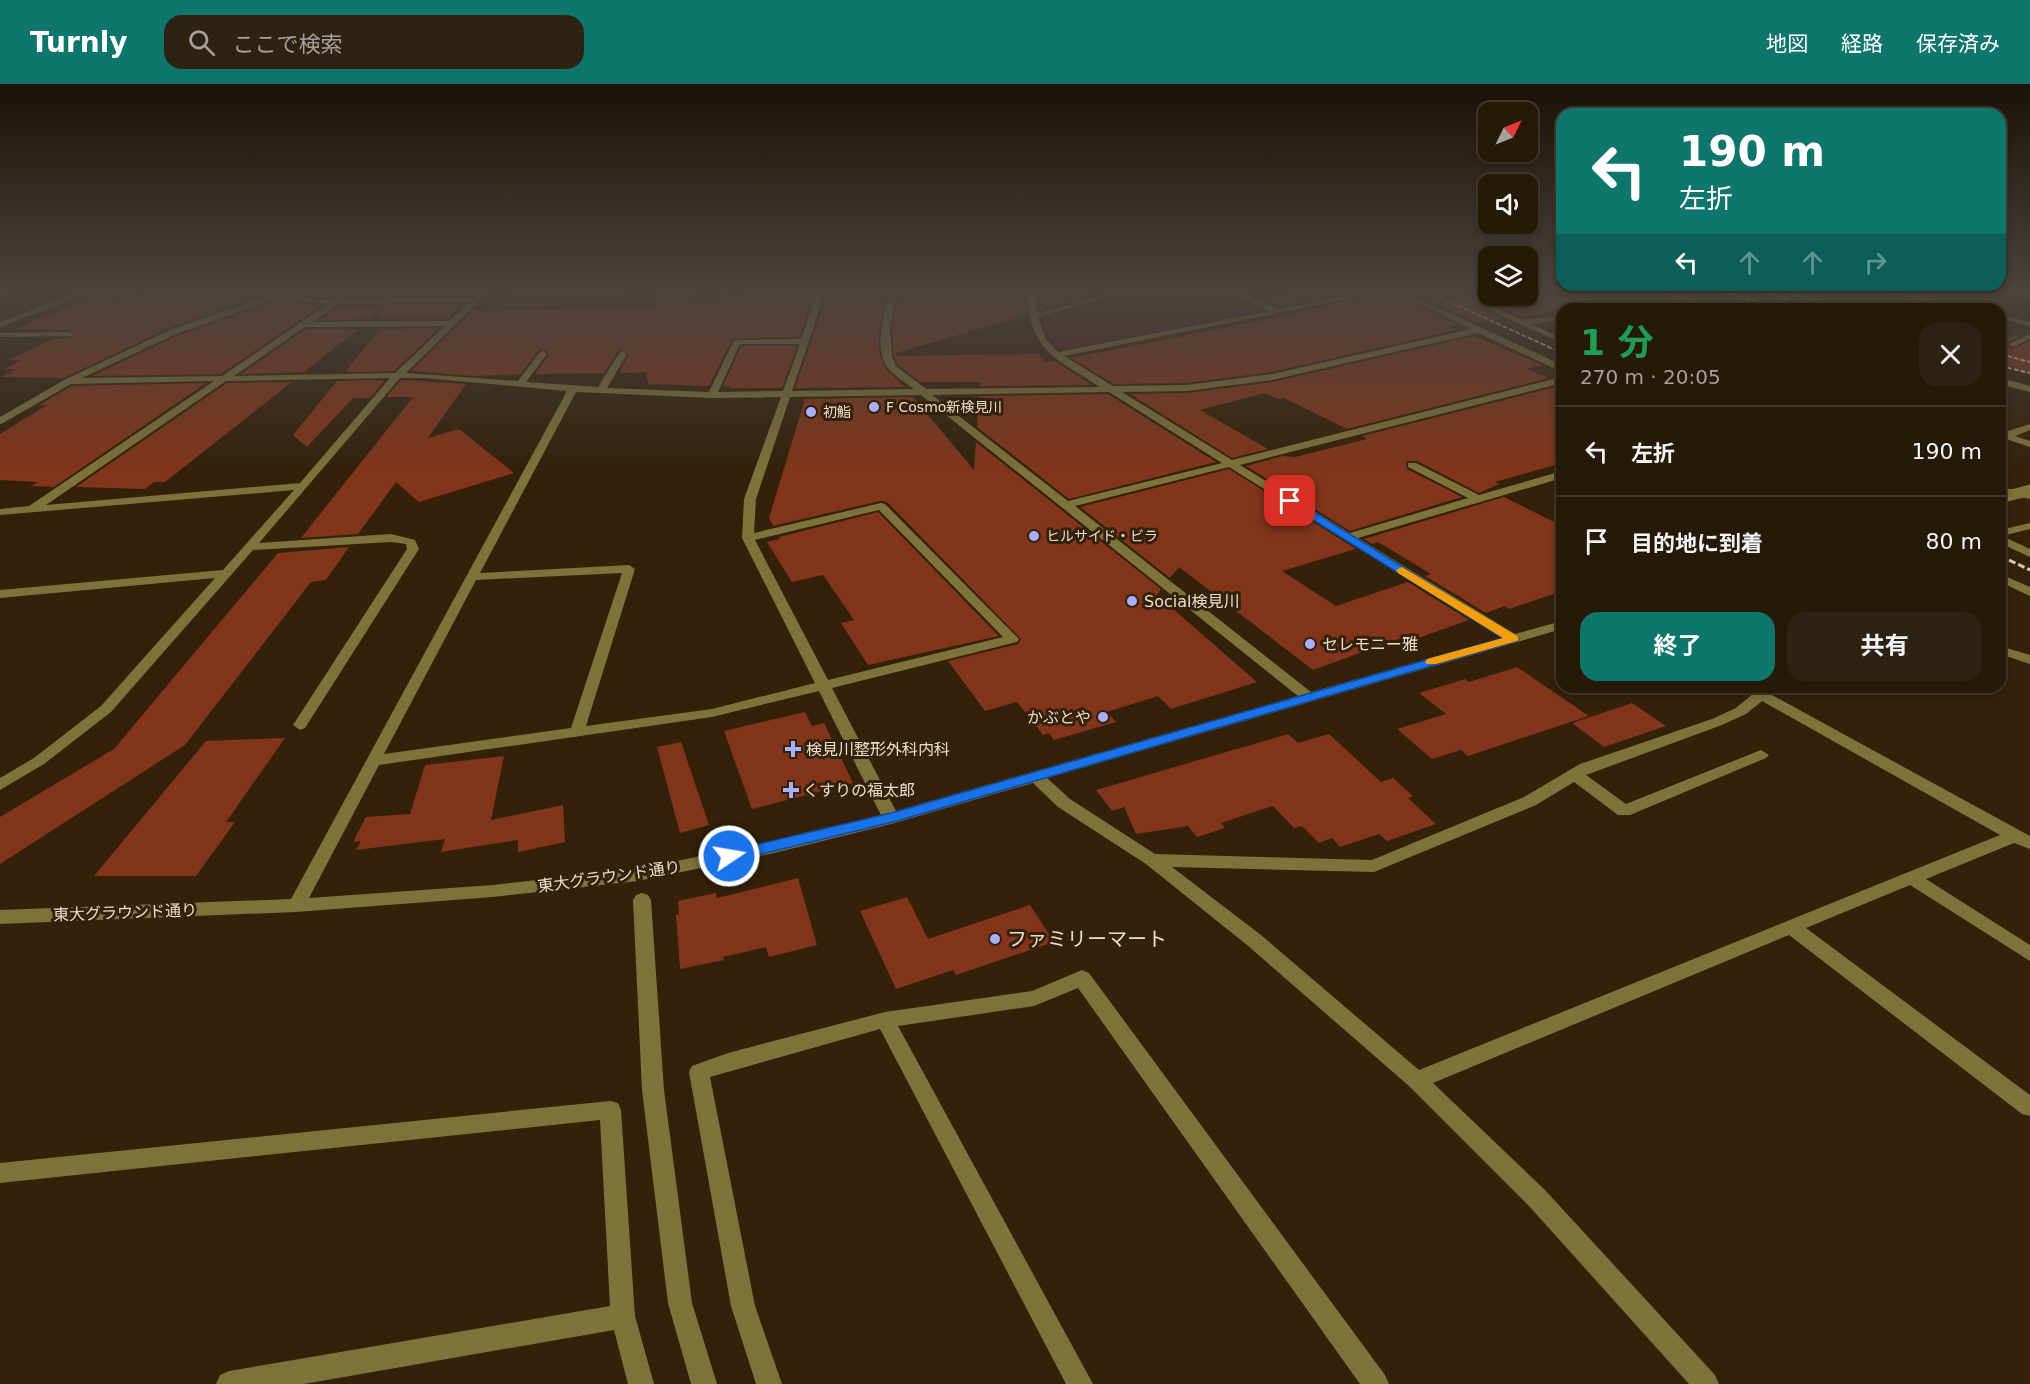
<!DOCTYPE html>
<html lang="ja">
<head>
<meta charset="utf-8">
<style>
	body { margin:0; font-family:"DejaVu Sans","Noto Sans JP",sans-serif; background:#2e2212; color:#f1f3f6; height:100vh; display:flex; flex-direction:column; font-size:22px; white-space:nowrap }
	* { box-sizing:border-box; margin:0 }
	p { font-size:20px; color:#a4a09c }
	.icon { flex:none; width:33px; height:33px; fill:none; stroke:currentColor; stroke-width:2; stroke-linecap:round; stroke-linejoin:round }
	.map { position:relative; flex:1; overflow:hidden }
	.sheet { position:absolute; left:1556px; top:219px; width:450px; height:390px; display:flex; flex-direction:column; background:#261908; border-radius:18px; box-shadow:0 3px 9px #0003,0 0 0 2px #423829 }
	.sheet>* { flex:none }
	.banner { position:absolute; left:1556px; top:24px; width:450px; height:183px; border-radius:18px; box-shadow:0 3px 9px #0003,0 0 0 2px #423829; background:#0f766e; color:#fff; overflow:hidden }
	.needle { width:39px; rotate:47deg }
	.buttons { position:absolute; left:1478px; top:18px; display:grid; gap:12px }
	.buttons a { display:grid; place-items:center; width:60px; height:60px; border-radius:12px; background:#261908; box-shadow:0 3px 9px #0003,0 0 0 2px #423829; font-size:30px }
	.pin { position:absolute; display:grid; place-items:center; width:51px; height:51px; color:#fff; margin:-26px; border-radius:12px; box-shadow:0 3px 9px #0006 }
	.me { position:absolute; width:66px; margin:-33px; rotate:78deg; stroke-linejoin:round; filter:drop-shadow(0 0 4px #0008) }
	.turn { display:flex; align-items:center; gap:21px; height:126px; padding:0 24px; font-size:27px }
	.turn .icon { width:78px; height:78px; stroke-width:2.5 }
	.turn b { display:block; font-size:42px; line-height:51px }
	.lanes { display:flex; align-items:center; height:57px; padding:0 24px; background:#0003; justify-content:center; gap:30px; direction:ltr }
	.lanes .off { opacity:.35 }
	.round { display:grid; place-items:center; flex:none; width:63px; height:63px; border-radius:18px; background:#2e2212 }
	.summary { display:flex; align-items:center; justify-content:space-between; height:102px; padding:0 24px }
	h1 { font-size:36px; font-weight:700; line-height:45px; color:#1e9e55 }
	.action { display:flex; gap:12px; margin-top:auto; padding:12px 24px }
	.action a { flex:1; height:69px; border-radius:18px; background:#0f766e; color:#fff; font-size:24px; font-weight:700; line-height:69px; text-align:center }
	.action a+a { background:#2e2212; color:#f1f3f6 }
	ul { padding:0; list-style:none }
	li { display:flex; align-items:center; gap:18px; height:90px; padding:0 24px; border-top:2px solid #423829 }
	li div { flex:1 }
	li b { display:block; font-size:22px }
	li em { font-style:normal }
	header { display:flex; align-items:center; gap:36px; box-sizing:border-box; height:84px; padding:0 30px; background:#0f766e; color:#fff }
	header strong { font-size:28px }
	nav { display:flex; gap:33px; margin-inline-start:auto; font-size:21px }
	.search { width:420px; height:54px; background:#2e2212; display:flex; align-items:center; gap:15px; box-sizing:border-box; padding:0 21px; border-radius:18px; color:#a4a09c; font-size:22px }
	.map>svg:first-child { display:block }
	.green { fill:#51222b }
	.building { fill:#82351a }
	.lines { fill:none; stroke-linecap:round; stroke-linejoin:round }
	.minor { fill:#7e733b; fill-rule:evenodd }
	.rail-far1 { stroke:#d6c9bb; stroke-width:2; stroke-dasharray:5 2; stroke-linecap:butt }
	.rail { stroke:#d6c9bb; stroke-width:3; stroke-dasharray:7 3; stroke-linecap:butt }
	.minor-bridge { stroke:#7e733b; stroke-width:11 }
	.route { fill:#1a73e8; stroke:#114b97; stroke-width:1.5 }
	.slow { fill:#f59e0b }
	.poi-dot { fill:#a8b0fc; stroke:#33210a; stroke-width:2 }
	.labels { text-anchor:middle; stroke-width:6; stroke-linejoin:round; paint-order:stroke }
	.far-poi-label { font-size:14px; fill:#eaddd0; stroke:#33210a; text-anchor:start }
	.poi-label { font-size:16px; fill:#eaddd0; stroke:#33210a; text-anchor:start }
	.street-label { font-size:16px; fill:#eaddd0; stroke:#33210a }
	.near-poi-label { font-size:20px; fill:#eaddd0; stroke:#33210a; text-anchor:start }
</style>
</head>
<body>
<header>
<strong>Turnly</strong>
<div class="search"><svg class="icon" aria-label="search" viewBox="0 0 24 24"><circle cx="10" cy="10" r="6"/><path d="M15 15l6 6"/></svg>ここで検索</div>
<nav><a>地図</a><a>経路</a><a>保存済み</a></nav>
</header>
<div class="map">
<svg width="2030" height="1300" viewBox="0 0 2030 1300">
	<rect width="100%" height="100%" fill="#33210a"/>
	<!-- green -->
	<path class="green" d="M514 207H626V212L598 221 498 223Z
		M1135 207H1225L1265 224 1264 227 1068 265 1055 264C1047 253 1038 244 1046 231Z"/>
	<!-- building -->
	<path class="building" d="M152 207H276L169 244 64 294 1 293 17 285H4L21 276H8L53 255 72 254 75 251 69 246 16 245 91 213 128 215Z
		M296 207H345L331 213 320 214Z
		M359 207H475L470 212 353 213Z
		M654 207H692L693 217H812L799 253 732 255 709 302 648 300 646 288 619 289 629 270 622 265 618 267 604 289 535 290 549 271 548 268 542 265 538 267 520 290 473 292 411 287 472 227 654 223Z
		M741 207H816L815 209 740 210Z
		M899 207H1025L1027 231 896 269V272L1040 270V273H1043L1044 279 1055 277 1092 301 980 302V298H920L898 281 894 272 892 245Z
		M1037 207H1087L1088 213 1039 226Z
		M1310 207H1363L1280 223 1263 216Z
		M1389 207 1458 241 1448 242 1457 246 1272 288 1187 299 1114 300 1071 274 1295 230 1291 229 1387 209Z
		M1407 207H1444L1502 235 1475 238Z
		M1461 207H1488V212H1527V207H1555L1587 222 1520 232Z
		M287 213 297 218 322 221 221 290 92 292 177 252Z
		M885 216 879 249V269L886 285 905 303 795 304 825 217Z
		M460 220 449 235H383L378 230 371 235 320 236 340 222Z
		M439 244 394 287 345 288 380 245Z
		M306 245H359L304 288 241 290Z
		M2000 249 2018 253 2007 259 2012 265 2030 257V288L2000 280Z
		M1474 252 1542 281 1527 285 1549 294 1347 345 1284 314 1278 315 1265 309 1200 326 1268 365 1232 374 1130 310 1187 309 1272 298Z
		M741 262H797L782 304H730L731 302H723Z
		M385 296 370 314H353L307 363 293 351 337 297Z
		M401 296 466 300 428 354 459 345 514 389 419 418 396 398 358 450 301 454 413 313H386Z
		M292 298 165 398H154L145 405 76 403 227 299Z
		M206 299 54 403 31 402 38 398 0 396V350L47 321H39L72 302Z
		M1560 302 1562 379 1495 398 1499 400 1479 409 1417 377H1408L1406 379 1407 385 1462 413 1350 447 1246 382 1283 372 1295 373 1367 355 1362 352Z
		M1108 310 1216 378 1069 415 977 343 979 312Z
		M913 313 974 386 976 358 1161 505 1157 511 1257 598 1171 625 1158 612 1107 628 1116 638 1054 656 1049 649 1043 651 1017 618 985 627 948 577 1018 560 1021 555 887 418 880 417 773 442 769 434 805 315Z
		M1229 385 1356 465 1282 487 1336 522 1408 498 1469 536 1410 557 1404 553 1313 586 1179 483 1170 494 1080 423Z
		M1504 413 1562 442V507L1509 525 1505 522 1486 529 1425 492 1431 490 1378 458 1372 460 1364 455Z
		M878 428 999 552 868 581 841 539 854 536 823 491 792 498 767 458 780 455 779 453Z
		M349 463 326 496 311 498 185 661 0 780V733L114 665 278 469Z
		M1517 583 1589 632 1468 672 1461 666 1432 675 1397 645 1446 630 1419 609 1465 595 1469 598Z
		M1632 619 1666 642 1604 663 1572 639Z
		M805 628 812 642 824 639 853 699 752 725 724 647Z
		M1288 650 1298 659 1329 650 1381 698 1393 694 1413 712 1408 714 1436 740 1387 757 1379 750 1340 763 1332 754 1319 759 1302 742 1294 744 1273 722 1221 739 1225 744 1197 753 1188 742 1136 750 1124 723 1112 727 1096 706Z
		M285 654 226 738H235L196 792H94L206 657Z
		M681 658 709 741 680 749 657 663Z
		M504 672 491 736 563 721 565 758 518 768V756L441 768 445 755 356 766 361 757 353 758 366 733 410 730 425 681Z
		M798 794 817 861 769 873 766 863 723 873 724 876 680 885 676 831H679L678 817 716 809 717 814Z
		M907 813 928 855 1030 821 1054 858 956 891 953 886 896 905 860 827Z"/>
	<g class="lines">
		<!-- minor -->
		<path class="minor" d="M0 207H10L0 212Z
			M82 207 128 209 132 211 128 213 86 210 0 243V238Z
			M282 207C295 206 306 215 320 216 339 217 342 206 357 207L346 215 474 214 481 207H489L406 289 518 297 540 268 543 267 547 270 526 298 598 303 620 268 623 267 627 270 607 304 709 308 734 256 801 255 815 215 725 216 721 214 720 207H728V212L817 211 818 207H826L825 211 889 210V207H897L890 245 892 273 896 282 926 305 1100 303C1054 273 1029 267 1027 207H1035L1037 229 1119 207H1130L1038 233 1046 255 1058 268 1270 227 1226 207H1236L1280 225 1373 207H1387L1064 272 1113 302 1187 301 1272 290 1471 245 1393 207H1402L1562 281V288L1478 249 1272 296 1187 307 1122 308 1232 376 1562 293V299L1240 381 1350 449 1468 414 1408 383V379H1416L1479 411 1562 387V394L1358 454 1515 550 1562 537V545L1047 694 1070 715 1155 770 1372 776 1524 713 1580 680 1712 635 1736 624 1761 603H1777L1770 610 2030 752V765L2014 759 1926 795 2030 861V877L1910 801 1806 844 2030 1011V1032L2022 1030 1789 851 1433 999 1545 1106 1715 1291 1719 1300H1689L1529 1122 1409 1002 1247 861 1146 780 1058 723 1033 699 891 740 774 769 638 797 493 813 296 828 0 840V826L291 815 567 307 425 294H400L259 459 391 450 415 456 419 465 305 644 300 646 293 641 407 465 406 460 391 458 253 466 111 628 44 680 0 706V694L34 674 101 622 215 494 0 514V506L223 486 294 406 0 431V425L29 422 214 297 71 300 3 339 0 340V333L66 295 170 246ZM287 211 297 216 328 220 222 292 82 294 176 250ZM888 214C883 235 874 265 888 284 894 292 906 299 914 305L792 307 823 215ZM469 218 450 237 312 238 339 220ZM445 242 395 289 234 292 305 243ZM740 260H800L783 307 718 308ZM390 294 300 399 46 421 226 297ZM576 308 712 314 781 313 744 415 742 454 815 599 712 625 586 642 635 485 629 481 480 489ZM1109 308 1222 379 1068 417 932 311ZM921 311 1298 612 896 727 832 604 1017 558 1019 555 885 420 881 419 754 449 756 415 790 313ZM1229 383 1502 554 1311 608 1075 422ZM879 426 1003 553 828 596 755 456ZM622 489 571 644 384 670 476 496ZM819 607 881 731 774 757 638 785 493 801 309 814 379 681 712 633ZM1762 617 2000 751 1419 986 1261 851 1172 783 1374 788 1536 721 1574 698 1618 731H1630L1766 674 1769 671 1761 666 1626 720 1586 691 1722 641 1746 630Z
			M1446 207H1456L1523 236 1562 232V236L1531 240 1562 254V259Z
			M1557 207H1567L1610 225H1599Z
			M1656 207H1667L1724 225H1712Z
			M1885 207H1897L1969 225H1955Z
			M2001 207 2030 210V214L2002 209Z
			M1640 221 1644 223 1643 225H1620Z
			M2000 231 2030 238V242L2000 235Z
			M69 248 73 250 72 252 0 253V249Z
			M2030 250V255L2013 263 2009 260Z
			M2000 294 2030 302V308L2000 300Z
			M2030 340V346L2015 352 2030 357V363L2000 353V347L2005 348Z
			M2000 403 2030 409V415L2000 409Z
			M2030 439V445L2002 452 2030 465V473L2000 459V446Z
			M2000 490 2030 503V512L2000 498Z
			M2000 562 2030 571V580L2000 570Z
			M642 809 648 811 651 816 664 1006 692 1219 717 1300H691L668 1219 642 1006 633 816 636 811Z
			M1082 886 1089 889 1385 1291 1389 1300H1360L1078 904 1034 922 898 942 1093 1300H1066L880 945 710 993 755 1222 782 1300H756L731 1222 689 988 692 982 728 969 885 928 1032 907Z
			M610 1017 618 1019 621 1026 635 1232 654 1300H628L614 1246 304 1300H216L220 1291 229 1287 610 1222 600 1036 0 1099V1079Z"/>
		<!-- rail-far1 -->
		<path class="rail-far1" d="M1426 207 1562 269
			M1718 207 1786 225
			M1755 207 1787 215
			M1778 207 1851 225
			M2000 270 2030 278
			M2000 282 2030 289"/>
		<!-- rail -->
		<path class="rail" d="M2000 472 2030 486"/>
		<!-- minor-bridge -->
		<path class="minor-bridge" d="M2000 414 2030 406"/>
	</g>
	<!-- sky -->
	<linearGradient id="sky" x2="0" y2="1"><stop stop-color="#1c1206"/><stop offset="0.53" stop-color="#4a433e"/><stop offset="1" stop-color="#4a433e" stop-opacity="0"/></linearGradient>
	<rect width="2030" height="389" fill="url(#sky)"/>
	<!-- route -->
	<path class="route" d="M1286 415H1293L1519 555 1517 557 897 737 729 778 723 776 721 772 723 769 729 767 891 729 1503 554 1286 419Z"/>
	<!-- slow -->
	<path class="slow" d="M1402 483 1517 552 1519 555 1517 557 1436 580H1427L1425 578 1427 575 1503 554 1398 489 1396 486Z"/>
	<!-- markers -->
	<g class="poi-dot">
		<circle cx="874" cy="323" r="6"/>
		<circle cx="811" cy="328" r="6"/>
		<circle cx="1034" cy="452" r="6"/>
		<circle cx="1132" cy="517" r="6"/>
		<circle cx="1310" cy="560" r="6"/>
		<circle cx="1103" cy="633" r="6"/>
		<path d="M790 656h6v6h6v6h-6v6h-6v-6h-6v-6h6z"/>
		<path d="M788 697h6v6h6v6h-6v6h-6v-6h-6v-6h6z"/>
		<circle cx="995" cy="855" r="6"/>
	</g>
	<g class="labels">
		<!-- far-poi labels -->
		<g class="far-poi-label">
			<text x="886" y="328">F Cosmo新検見川</text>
			<text x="823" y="333">初鮨</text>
			<text x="1046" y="457">ヒルサイド・ビラ</text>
		</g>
		<!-- poi labels -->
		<g class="poi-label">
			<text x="1144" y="523">Social検見川</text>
			<text x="1322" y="566">セレモニー雅</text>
			<text x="1091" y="639" text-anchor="end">かぶとや</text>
			<text x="806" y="671">検見川整形外科内科</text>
			<text x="803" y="712">くすりの福太郎</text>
		</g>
		<!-- street labels -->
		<g class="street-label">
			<text transform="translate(609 792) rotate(-8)" y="6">東大グラウンド通り</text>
			<text transform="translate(125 828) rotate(-2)" y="6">東大グラウンド通り</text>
		</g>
		<!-- near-poi labels -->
		<g class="near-poi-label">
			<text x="1007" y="862">ファミリーマート</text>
		</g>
	</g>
</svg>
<div class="buttons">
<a><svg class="needle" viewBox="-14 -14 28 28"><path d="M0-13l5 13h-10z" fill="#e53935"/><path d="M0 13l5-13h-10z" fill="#a4a09c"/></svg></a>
<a><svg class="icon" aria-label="sound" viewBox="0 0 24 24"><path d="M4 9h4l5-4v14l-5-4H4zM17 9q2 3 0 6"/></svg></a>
<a><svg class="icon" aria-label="layers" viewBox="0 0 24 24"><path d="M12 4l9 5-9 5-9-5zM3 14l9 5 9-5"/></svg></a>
</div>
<div class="pin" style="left:1290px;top:417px;background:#d93025"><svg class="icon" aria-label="arrive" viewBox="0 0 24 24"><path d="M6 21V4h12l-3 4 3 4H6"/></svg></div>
<svg class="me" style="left:729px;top:772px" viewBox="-20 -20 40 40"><circle r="17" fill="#1a73e8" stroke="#fff" stroke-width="3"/><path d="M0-11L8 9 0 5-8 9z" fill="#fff"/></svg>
<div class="banner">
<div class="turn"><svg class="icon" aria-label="left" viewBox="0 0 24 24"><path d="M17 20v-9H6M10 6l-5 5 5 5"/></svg><div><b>190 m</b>左折</div></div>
<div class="lanes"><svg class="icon" aria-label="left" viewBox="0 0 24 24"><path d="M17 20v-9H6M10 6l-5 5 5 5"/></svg><svg class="icon off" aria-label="ahead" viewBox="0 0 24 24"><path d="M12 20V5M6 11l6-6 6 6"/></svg><svg class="icon off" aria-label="ahead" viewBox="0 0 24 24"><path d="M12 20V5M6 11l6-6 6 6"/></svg><svg class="icon off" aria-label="right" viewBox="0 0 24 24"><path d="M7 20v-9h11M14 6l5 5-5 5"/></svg></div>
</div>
<section class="sheet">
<div class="summary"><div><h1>1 分</h1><p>270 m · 20:05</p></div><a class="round"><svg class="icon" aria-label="close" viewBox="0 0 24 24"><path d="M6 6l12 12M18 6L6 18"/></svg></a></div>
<ul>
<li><svg class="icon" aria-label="left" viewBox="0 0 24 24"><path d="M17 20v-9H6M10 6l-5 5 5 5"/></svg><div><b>左折</b></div><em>190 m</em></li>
<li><svg class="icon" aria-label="arrive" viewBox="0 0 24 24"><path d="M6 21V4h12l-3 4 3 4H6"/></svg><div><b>目的地に到着</b></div><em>80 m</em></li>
</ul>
<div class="action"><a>終了</a><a>共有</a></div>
</section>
</div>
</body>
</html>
